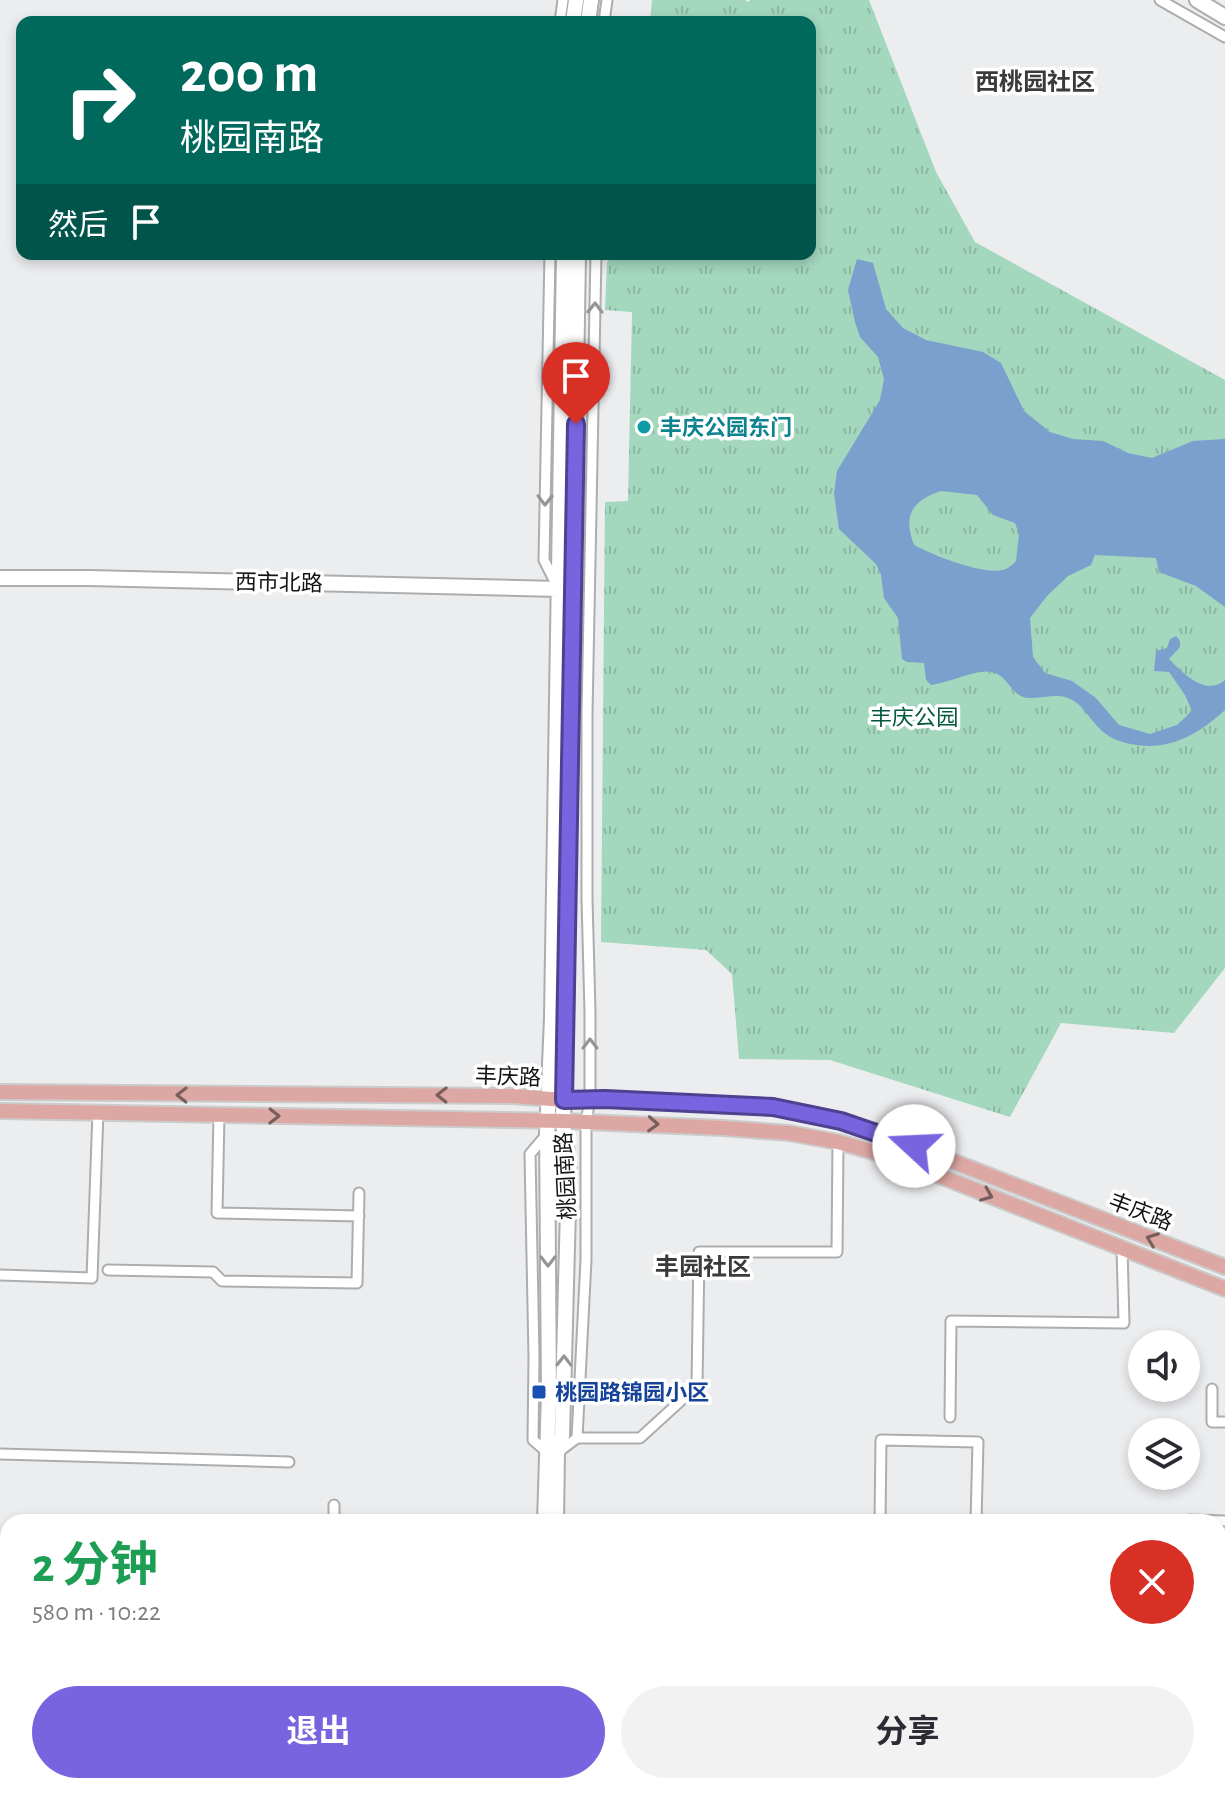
<!DOCTYPE html>
<html lang="zh">
<head>
<meta charset="utf-8">
<style>
	body { margin:0; font-family:"Alegreya Sans","Noto Sans SC",sans-serif; background:#f2f2f3; color:#2b2b33; height:100vh; display:flex; flex-direction:column; font-size:30px; white-space:nowrap }
	* { box-sizing:border-box; margin:0 }
	p { font-size:26px; color:#7c7c81 }
	.icon { flex:none; width:44px; height:44px; fill:none; stroke:currentColor; stroke-width:2; stroke-linecap:round; stroke-linejoin:round }
	.map { position:relative; flex:1; overflow:hidden }
	.details { position:absolute; left:0px; top:1514px; width:1226px; height:280px; display:flex; flex-direction:column; background:#fff; border-radius:24px 24px 0 0; box-shadow:0 4px 12px #0003 }
	.details>* { flex:none }
	.guide { position:absolute; left:16px; top:16px; width:800px; height:244px; border-radius:16px; box-shadow:0 4px 12px #0003; background:#00695c; color:#fff; overflow:hidden }
	.controls { position:absolute; left:1128px; top:1330px; display:grid; gap:16px }
	.controls a { display:grid; place-items:center; width:72px; height:72px; border-radius:50%; background:#fff; box-shadow:0 4px 12px #0003; font-size:40px }
	.pin { position:absolute; display:grid; place-items:center; width:68px; height:68px; color:#fff; margin:-82px -34px; border-radius:50% 50% 50% 0; rotate:-45deg; box-shadow:0 0 8px #0007 }
	.pin .icon { rotate:45deg }
	.me { position:absolute; width:88px; margin:-44px; rotate:290deg; stroke-linejoin:round; filter:drop-shadow(0 0 6px #0008) }
	.turn { display:flex; align-items:center; gap:28px; height:168px; padding:0 32px; font-size:36px }
	.turn .icon { width:104px; height:104px; stroke-width:2.5 }
	.turn b { display:block; font-size:56px; line-height:68px }
	.then { display:flex; align-items:center; height:76px; padding:0 32px; background:#0003; gap:16px; font-size:30px }
	.round { display:grid; place-items:center; flex:none; width:84px; height:84px; border-radius:42px; background:#f2f2f3 }
	.headline { display:flex; align-items:center; justify-content:space-between; height:136px; padding:0 32px }
	h1 { font-size:48px; font-weight:700; line-height:60px; color:#1e9e55 }
	.primary-button { display:flex; gap:16px; margin-top:auto; padding:16px 32px }
	.primary-button a { flex:1; height:92px; border-radius:48px; background:#7964df; color:#fff; font-size:32px; font-weight:700; line-height:92px; text-align:center }
	.primary-button a+a { background:#f2f2f3; color:#2b2b33 }
	.map>svg:first-child { display:block }
	.park { fill:url(#park-tufts) }
	.water { fill:#7aa1cd; fill-rule:evenodd }
	.lines { fill:none; stroke-linecap:round; stroke-linejoin:round }
	.street-casing { stroke:#acadae; stroke-width:13 }
	.secondary-casing { stroke:#acadae; stroke-width:18 }
	.primary-casing { stroke:#cbcbcb; stroke-width:18 }
	.street { stroke:#fff; stroke-width:9 }
	.secondary { stroke:#fff; stroke-width:14 }
	.primary { stroke:#dda8a3; stroke-width:14 }
	.oneway { stroke:#959595 }
	.oneway2 { stroke:#785e5c }
	.route-casing { stroke:#4f4191; stroke-width:20 }
	.route { stroke:#7964df; stroke-width:14 }
	.culture-dot { fill:#0f9aa8; stroke:#fff; stroke-width:3 }
	.transit-dot { fill:#1a4fb4; stroke:#fff; stroke-width:3 }
	.labels { text-anchor:middle; stroke-width:7; stroke-linejoin:round; paint-order:stroke }
	.culture-label { font-size:22px; font-weight:bold; fill:#0d838f; stroke:#fff; text-anchor:start }
	.street-label { font-size:22px; fill:#131414; stroke:#fff }
	.park-label { font-size:22px; fill:#02573c; stroke:#fff }
	.transit-label { font-size:22px; font-weight:bold; fill:#164399; stroke:#fff; text-anchor:start }
	.neighbourhood-label { font-size:24px; font-weight:bold; fill:#3a3b3c; stroke:#fff }
</style>
</head>
<body>
<div class="map">
<svg width="1225" height="1794" viewBox="0 0 1225 1794">
	<defs>
		<pattern id="park-tufts" width="24" height="20" patternUnits="userSpaceOnUse" patternTransform="scale(2)"><rect width="24" height="20" fill="#a3d7be"/><path d="M3 7l-1-3M5 7V3M7 7l1-3M15 17l-1-3M17 17v-4M19 17l1-3" fill="none" stroke="#8bb8a2"/></pattern>
	</defs>
	<rect width="100%" height="100%" fill="#ecedef"/>
	<!-- park -->
	<path class="park" d="M652 0H745L748 2 750 0H869L936 172 975 242 1225 380V968L1174 1033 1061 1023 1010 1117 830 1060 739 1059 732 974 706 950 601 942 605 502 628 501 632 312 605 310 607 262 615 254H810V22H650Z"/>
	<!-- water -->
	<path class="water" d="M857 259 873 263 886 309 903 328 926 340 983 352 1001 363 1024 411 1050 432 1073 439 1103 441 1128 453 1152 458 1193 441 1225 439V607L1196 586 1159 572 1156 558 1095 555 1091 565 1068 576 1047 596 1030 618 1033 657 1045 673 1072 681 1096 698 1119 725 1150 734 1177 725 1192 711 1185 695 1169 672 1154 671 1156 651 1167 648 1170 639 1176 636 1180 641V647L1169 659C1183 673 1206 697 1225 680V710C1200 733 1172 750 1137 745 1122 743 1109 739 1098 727 1088 717 1082 703 1068 698 1053 692 1032 703 1019 695 1009 688 1005 674 991 672 978 669 948 683 931 685L926 680 924 663 907 662 902 659 898 618 884 598 881 575 876 564 839 529 834 493 837 471 880 400 884 379 878 357 860 337 855 322 848 290ZM941 491 977 495 993 515 1015 523 1019 534 1016 561C1013 564 1010 567 1006 569 986 577 933 555 914 545 903 516 911 501 941 491Z"/>
	<g class="lines">
		<defs>
			<path id="street" d="M1160 0 1225 37
				M560 22 563 0
				M604 22 607 0
				M550 254 544 560 556 584
				M219 1115 217 1213 359 1216
				M108 1270 213 1272 222 1281 357 1283 359 1193
				M0 1275 92 1278 98 1112
				M1212 1389V1422H1225
				M950 1417 951 1321 1124 1323 1122 1248
				M577 1438H640L697 1386 699 1252H837L838 1142
				M547 1452 533 1440 534 1357 530 1154 547 1134
				M557 1453 577 1438 586 1260V1122L590 1099V1012L587 899V714L596 254
				M0 1454 289 1462
				M334 1522V1505
				M880 1522 881 1440 978 1442 976 1522
				M1189 1522V1520L1225 1521
				M1218 1656H1225
				M325 1794 326 1786
				M1040 1794V1786"/>
			<path id="secondary" d="M1197 0 1225 17
				M573 22 576 0
				M588 22 591 0
				M0 578H89L559 589
				M545 1522 549 1393 547 1134 552 1018 564 254
				M556 1522 557 1453 562 1436 569 1171 563 1121 566 1015 578 254
				M1218 1775H1225
				M541 1794V1786
				M552 1794V1786"/>
			<path id="primary" d="M0 1092 513 1096 564 1100 614 1099 773 1107 841 1121 885 1135 1225 1267
				M0 1111 563 1121 723 1128 789 1133 838 1142 892 1157 1225 1289"/>
		</defs>
		<!-- street casing -->
		<use href="#street" class="street-casing"/>
		<!-- secondary casing -->
		<use href="#secondary" class="secondary-casing"/>
		<!-- primary casing -->
		<use href="#primary" class="primary-casing"/>
		<!-- street -->
		<use href="#street" class="street"/>
		<!-- secondary -->
		<use href="#secondary" class="secondary"/>
		<!-- primary -->
		<use href="#primary" class="primary"/>
	</g>
	<!-- one-way arrows -->
	<defs><path id="oneway-chevron" d="M-2-3.5L2.5 0L-2 3.5" fill="none" stroke-width="1.6" stroke-linecap="round" stroke-linejoin="round" transform="scale(2)"/></defs>
	<g class="oneway">
		<use href="#oneway-chevron" transform="translate(595 308) rotate(-89)"/>
		<use href="#oneway-chevron" transform="translate(545 500) rotate(91)"/>
		<use href="#oneway-chevron" transform="translate(590 1044) rotate(-90)"/>
		<use href="#oneway-chevron" transform="translate(548 1261) rotate(90)"/>
		<use href="#oneway-chevron" transform="translate(564 1361) rotate(-89)"/>
	</g>
	<g class="oneway2">
		<use href="#oneway-chevron" transform="translate(182 1095) rotate(-179)"/>
		<use href="#oneway-chevron" transform="translate(442 1095) rotate(-179)"/>
		<use href="#oneway-chevron" transform="translate(274 1116) rotate(1)"/>
		<use href="#oneway-chevron" transform="translate(653 1124) rotate(3)"/>
		<use href="#oneway-chevron" transform="translate(987 1195) rotate(22)"/>
		<use href="#oneway-chevron" transform="translate(1152 1239) rotate(-159)"/>
	</g>
	<g class="lines">
		<defs>
			<path id="route" d="M576 424 564 1100 605 1099 773 1107 841 1121 914 1146"/>
		</defs>
		<!-- route casing -->
		<use href="#route" class="route-casing"/>
		<!-- route -->
		<use href="#route" class="route"/>
	</g>
	<!-- markers -->
	<circle class="culture-dot" cx="644" cy="427" r="8"/>
	<rect class="transit-dot" x="531" y="1384" width="16" height="16" rx="4"/>
	<g class="labels">
		<!-- culture labels -->
		<g class="culture-label">
			<text x="660" y="435">丰庆公园东门</text>
		</g>
		<!-- street labels -->
		<g class="street-label">
			<text transform="translate(279 582) rotate(1)" y="8">西市北路</text>
			<text transform="translate(508 1076) rotate(2)" y="8">丰庆路</text>
			<text transform="translate(565 1176) rotate(-93)" y="8">桃园南路</text>
			<text transform="translate(1141 1211) rotate(21)" y="8">丰庆路</text>
		</g>
		<!-- park labels -->
		<g class="park-label">
			<text x="914" y="725">丰庆公园</text>
		</g>
		<!-- transit labels -->
		<g class="transit-label">
			<text x="555" y="1400">桃园路锦园小区</text>
		</g>
		<!-- neighbourhood labels -->
		<g class="neighbourhood-label">
			<text x="1035" y="90">西桃园社区</text>
			<text x="703" y="1275">丰园社区</text>
		</g>
	</g>
</svg>
<div class="controls">
<a><svg class="icon" aria-label="sound" viewBox="0 0 24 24"><path d="M4 9h4l5-4v14l-5-4H4zM17 9q2 3 0 6"/></svg></a>
<a><svg class="icon" aria-label="layers" viewBox="0 0 24 24"><path d="M12 4l9 5-9 5-9-5zM3 14l9 5 9-5"/></svg></a>
</div>
<div class="pin" style="left:576px;top:424px;background:#d93025"><svg class="icon" aria-label="arrive" viewBox="0 0 24 24"><path d="M6 21V4h12l-3 4 3 4H6"/></svg></div>
<svg class="me" style="left:914px;top:1146px" viewBox="-20 -20 40 40"><circle r="19" fill="#fff"/><path d="M0-13L10 11 0 6-10 11z" fill="#7964df"/></svg>
<div class="guide">
<div class="turn"><svg class="icon" aria-label="right" viewBox="0 0 24 24"><path d="M7 20v-9h11M14 6l5 5-5 5"/></svg><div><b>200 m</b>桃园南路</div></div>
<div class="then">然后<svg class="icon" aria-label="arrive" viewBox="0 0 24 24"><path d="M6 21V4h12l-3 4 3 4H6"/></svg></div>
</div>
<section class="details">
<div class="headline"><div><h1>2 分钟</h1><p>580 m · 10:22</p></div><a class="round" style="background:#d93025;color:#fff"><svg class="icon" aria-label="close" viewBox="0 0 24 24"><path d="M6 6l12 12M18 6L6 18"/></svg></a></div>
<div class="primary-button"><a>退出</a><a>分享</a></div>
</section>
</div>
</body>
</html>
